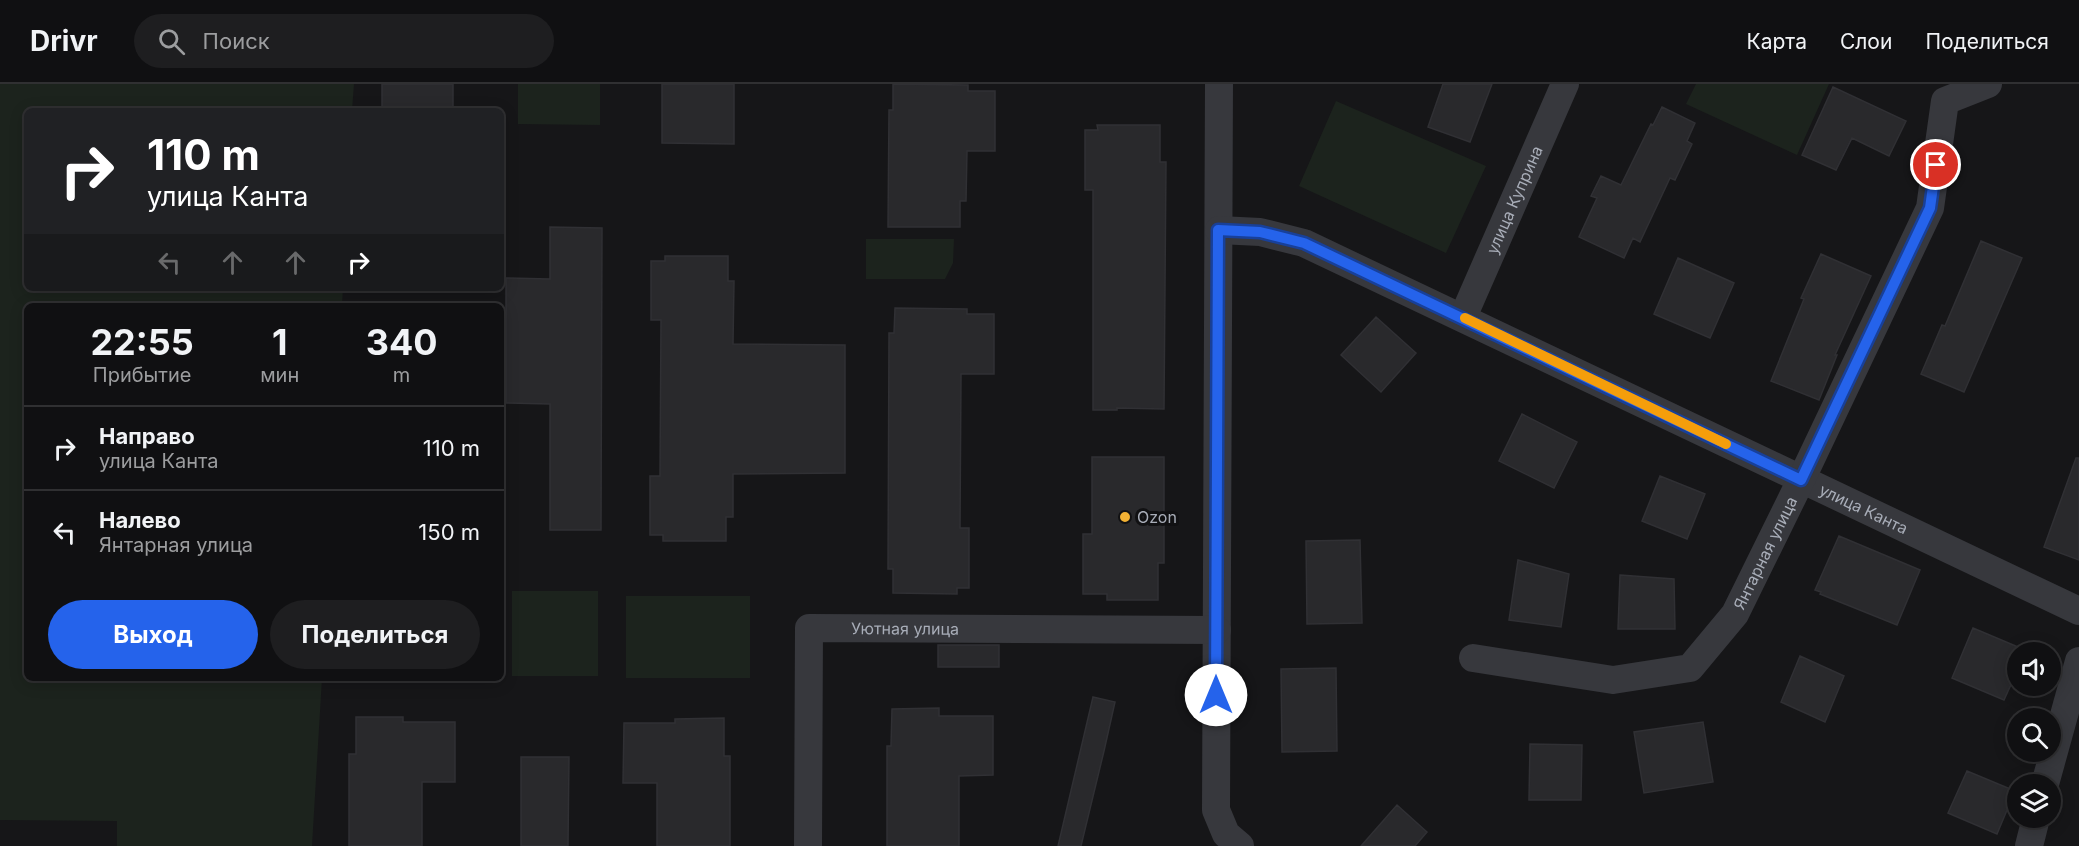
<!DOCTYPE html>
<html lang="ru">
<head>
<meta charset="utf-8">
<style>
	body { margin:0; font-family:Inter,sans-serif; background:#1e1e20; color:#f1f3f6; height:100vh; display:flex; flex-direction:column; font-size:22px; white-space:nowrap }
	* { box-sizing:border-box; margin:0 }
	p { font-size:20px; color:#9c9d9f }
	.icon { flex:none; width:33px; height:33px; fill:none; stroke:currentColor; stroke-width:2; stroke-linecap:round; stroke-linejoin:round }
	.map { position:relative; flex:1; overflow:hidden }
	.drawer { position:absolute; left:24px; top:219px; width:480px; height:378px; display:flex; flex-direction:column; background:#101012; border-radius:9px; box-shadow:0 3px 15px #0003,0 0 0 2px #303032 }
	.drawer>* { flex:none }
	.guide { position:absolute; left:24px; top:24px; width:480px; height:183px; border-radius:9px; box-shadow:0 3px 15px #0003,0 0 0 2px #303032; background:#202124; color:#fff; overflow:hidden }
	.controls { position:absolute; left:2007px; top:558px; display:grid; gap:12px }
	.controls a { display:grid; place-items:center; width:54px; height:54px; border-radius:50%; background:#101012; box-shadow:0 3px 15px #0003,0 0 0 2px #303032; font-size:30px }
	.pin { position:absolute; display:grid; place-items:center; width:51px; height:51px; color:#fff; margin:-26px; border:3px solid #fff; border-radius:50%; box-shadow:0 2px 6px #0007 }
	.me { position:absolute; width:66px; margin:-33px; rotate:0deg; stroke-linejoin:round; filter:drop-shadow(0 0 4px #0008) }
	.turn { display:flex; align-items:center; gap:21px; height:126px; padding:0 24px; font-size:27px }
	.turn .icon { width:78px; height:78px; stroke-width:2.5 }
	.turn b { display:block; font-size:42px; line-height:51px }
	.lanes { display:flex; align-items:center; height:57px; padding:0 24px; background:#0003; justify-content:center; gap:30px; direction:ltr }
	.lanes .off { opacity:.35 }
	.eta { display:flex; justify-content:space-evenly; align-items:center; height:102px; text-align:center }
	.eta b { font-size:36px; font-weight:700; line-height:42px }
	.primary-button { display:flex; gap:12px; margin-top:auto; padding:12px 24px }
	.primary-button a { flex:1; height:69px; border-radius:36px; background:#2563eb; color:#fff; font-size:24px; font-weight:700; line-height:69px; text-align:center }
	.primary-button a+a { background:#1e1e20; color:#f1f3f6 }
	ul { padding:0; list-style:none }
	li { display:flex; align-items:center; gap:18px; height:84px; padding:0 24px; border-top:2px solid #303032 }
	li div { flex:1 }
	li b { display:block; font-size:22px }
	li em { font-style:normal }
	header { display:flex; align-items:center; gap:36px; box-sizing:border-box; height:84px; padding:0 30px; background:#101012; border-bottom:2px solid #303032 }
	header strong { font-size:28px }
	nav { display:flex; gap:33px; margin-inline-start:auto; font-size:21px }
	.search { width:420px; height:54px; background:#1e1e20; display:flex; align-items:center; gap:15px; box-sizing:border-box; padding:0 21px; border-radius:33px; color:#9c9d9f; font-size:22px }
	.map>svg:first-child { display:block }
	.green { fill:#1c231d }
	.building { fill:#29292c; stroke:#303034; stroke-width:1.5 }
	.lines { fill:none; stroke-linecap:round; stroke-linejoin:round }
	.minor { stroke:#37383d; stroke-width:28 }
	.route-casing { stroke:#184099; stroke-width:15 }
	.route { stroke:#2563eb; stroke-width:10 }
	.slow { stroke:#f59e0b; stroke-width:10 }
	.poi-dot { fill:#f2b134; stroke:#111113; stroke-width:2 }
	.labels { text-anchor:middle; stroke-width:6; stroke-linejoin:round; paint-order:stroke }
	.street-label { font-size:16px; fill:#a8adb8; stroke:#111113 }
	.poi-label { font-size:16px; fill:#a8adb8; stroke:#111113; text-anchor:start }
</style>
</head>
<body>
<header>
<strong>Drivr</strong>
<div class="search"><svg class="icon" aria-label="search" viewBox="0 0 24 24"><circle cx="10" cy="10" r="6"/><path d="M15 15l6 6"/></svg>Поиск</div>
<nav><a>Карта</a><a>Слои</a><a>Поделиться</a></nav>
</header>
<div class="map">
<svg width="2079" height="762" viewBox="0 0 2079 762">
	<rect width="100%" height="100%" fill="#161618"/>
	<!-- green -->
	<path class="green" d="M0 0H354L352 27H27V204H343L342 222H27V594H322L312 762H117V737L0 736Z
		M518 0H600V41L518 40Z
		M1696 0H1829L1797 71 1686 20Z
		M1336 17 1486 82 1446 169 1299 102Z
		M866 155H954L953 179 945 195H866Z
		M512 507H598V592H512Z
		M626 512H750V594H626Z"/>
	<!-- building -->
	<path class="building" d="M382 0H453V27H382Z
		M662 0H734V60L662 59Z
		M893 0 968 1V7H995V67H967L966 117H960V143H888L889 26H893Z
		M1443 0H1492L1470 58 1428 43Z
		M1833 3 1906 37 1889 72 1852 54 1836 86 1802 71Z
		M1662 23 1695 39 1687 57 1692 60 1675 96 1670 94 1640 158 1633 154 1624 174 1579 153 1597 114 1591 112 1601 92 1621 101 1651 40 1653 41Z
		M1097 41H1160V78H1166L1164 325 1117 324V326H1093V106H1085V46H1098Z
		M550 143 602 144 601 446H550V320L506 319V194L550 195Z
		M1981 157 2022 174 1964 308 1921 290 1942 241 1945 242Z
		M1821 170 1871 192 1835 271H1837L1819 316 1771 297 1804 215 1801 214Z
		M665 172H728V197H734L733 260 845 261V389L733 390V433H726V457H663V451H650V392H660L661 236H651V177H665Z
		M1678 174 1734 199 1710 254 1654 230Z
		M895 224 967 225V230H994V290H961L960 444H969V504H957V510L893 509V485H888L889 249H894Z
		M1376 233 1416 269 1381 308 1341 271Z
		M1522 330 1577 358 1554 404 1499 377Z
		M1092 373H1164V479H1158V516H1107V510H1083V450H1092Z
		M2076 374H2079V476L2044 463Z
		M1660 392 1705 410 1687 455 1642 437Z
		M1839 452 1920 486 1897 541 1820 510 1821 508 1815 506Z
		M1360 456 1362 539 1307 540 1306 457Z
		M1518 476 1569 490 1561 543 1509 536Z
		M1620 491 1674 495 1675 545H1618Z
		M1973 544 2025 566 2024 568H2018V585L2004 616 1952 594Z
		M938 561H999V583H938Z
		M1800 572 1844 592 1825 638 1781 618Z
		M1336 584 1337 667 1282 668 1281 585Z
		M1093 613 1115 618 1104 667 1081 762H1058Z
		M939 624V632H993V691L959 692V762H887V662H891L892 625Z
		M356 633H403V638H455V698H422V762H349V670H356Z
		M724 634V672H730V762H657V699H623L624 639H675V635Z
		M1703 638 1713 698 1644 709 1634 648Z
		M1530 660 1582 661 1581 716H1529Z
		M521 673H569L568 762H521Z
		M1967 687 2015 707 1997 750 1948 729Z
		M1397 721 1427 748 1415 762H1361Z"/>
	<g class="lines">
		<!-- minor -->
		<g class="minor">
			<path d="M1219 0 1216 726 1226 750 1240 762"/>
			<path id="s1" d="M1219 146 1260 148 1304 159 2079 527"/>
			<path id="s2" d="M1463 233 1565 0"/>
			<path id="s3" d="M1473 574 1613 596 1690 584 1735 530 1801 396 1930 124 1945 17 1988 0"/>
			<path d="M2045 700 2079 577"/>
			<path id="s4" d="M808 762 809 544 1217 546"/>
			<path d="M2029 762 2036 734"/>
		</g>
	</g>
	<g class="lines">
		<defs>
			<path id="route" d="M1216 611 1218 146 1260 148 1304 159 1801 396 1930 124 1936 81"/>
		</defs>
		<!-- route casing -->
		<use href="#route" class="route-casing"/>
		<!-- route -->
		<use href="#route" class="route"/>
		<!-- slow -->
		<path class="slow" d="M1465 234 1726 360"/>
	</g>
	<!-- markers -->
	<circle class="poi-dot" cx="1125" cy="433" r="6"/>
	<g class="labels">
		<!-- street labels -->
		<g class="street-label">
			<text dy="6" stroke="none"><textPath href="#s2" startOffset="128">улица Куприна</textPath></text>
			<text dy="6" stroke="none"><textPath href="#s1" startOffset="706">улица Канта</textPath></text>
			<text dy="6" stroke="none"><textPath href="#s3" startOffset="358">Янтарная улица</textPath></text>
			<text dy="6" stroke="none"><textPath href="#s4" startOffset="314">Уютная улица</textPath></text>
		</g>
		<!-- poi labels -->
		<g class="poi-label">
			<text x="1137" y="439">Ozon</text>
		</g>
	</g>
</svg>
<div class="controls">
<a><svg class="icon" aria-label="sound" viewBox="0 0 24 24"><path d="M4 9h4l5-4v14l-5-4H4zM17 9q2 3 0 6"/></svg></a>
<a><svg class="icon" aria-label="search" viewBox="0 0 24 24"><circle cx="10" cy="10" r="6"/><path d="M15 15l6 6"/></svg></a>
<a><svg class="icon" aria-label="layers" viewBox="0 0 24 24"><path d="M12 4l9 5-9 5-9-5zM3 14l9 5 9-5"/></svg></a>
</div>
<div class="pin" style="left:1936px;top:81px;background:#d93025"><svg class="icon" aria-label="arrive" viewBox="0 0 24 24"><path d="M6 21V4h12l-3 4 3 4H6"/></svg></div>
<svg class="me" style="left:1216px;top:611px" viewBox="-20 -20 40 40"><circle r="19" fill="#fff"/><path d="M0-13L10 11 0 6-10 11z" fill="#2563eb"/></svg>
<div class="guide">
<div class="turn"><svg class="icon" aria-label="right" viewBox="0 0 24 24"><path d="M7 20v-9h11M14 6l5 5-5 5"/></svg><div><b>110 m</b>улица Канта</div></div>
<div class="lanes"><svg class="icon off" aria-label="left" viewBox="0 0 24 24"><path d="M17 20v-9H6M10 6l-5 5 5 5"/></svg><svg class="icon off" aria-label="ahead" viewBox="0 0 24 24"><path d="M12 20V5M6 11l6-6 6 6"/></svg><svg class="icon off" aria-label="ahead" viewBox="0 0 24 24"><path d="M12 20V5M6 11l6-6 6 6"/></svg><svg class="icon" aria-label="right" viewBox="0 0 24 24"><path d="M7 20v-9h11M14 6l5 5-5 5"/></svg></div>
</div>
<section class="drawer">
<div class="eta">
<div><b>22:55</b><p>Прибытие</p></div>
<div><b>1</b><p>мин</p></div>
<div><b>340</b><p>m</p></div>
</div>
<ul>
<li><svg class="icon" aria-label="right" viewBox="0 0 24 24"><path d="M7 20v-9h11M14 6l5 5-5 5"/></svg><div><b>Направо</b><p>улица Канта</p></div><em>110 m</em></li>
<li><svg class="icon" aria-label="left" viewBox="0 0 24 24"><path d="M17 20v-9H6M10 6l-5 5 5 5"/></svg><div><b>Налево</b><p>Янтарная улица</p></div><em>150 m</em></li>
</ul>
<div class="primary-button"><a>Выход</a><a>Поделиться</a></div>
</section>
</div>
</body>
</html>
